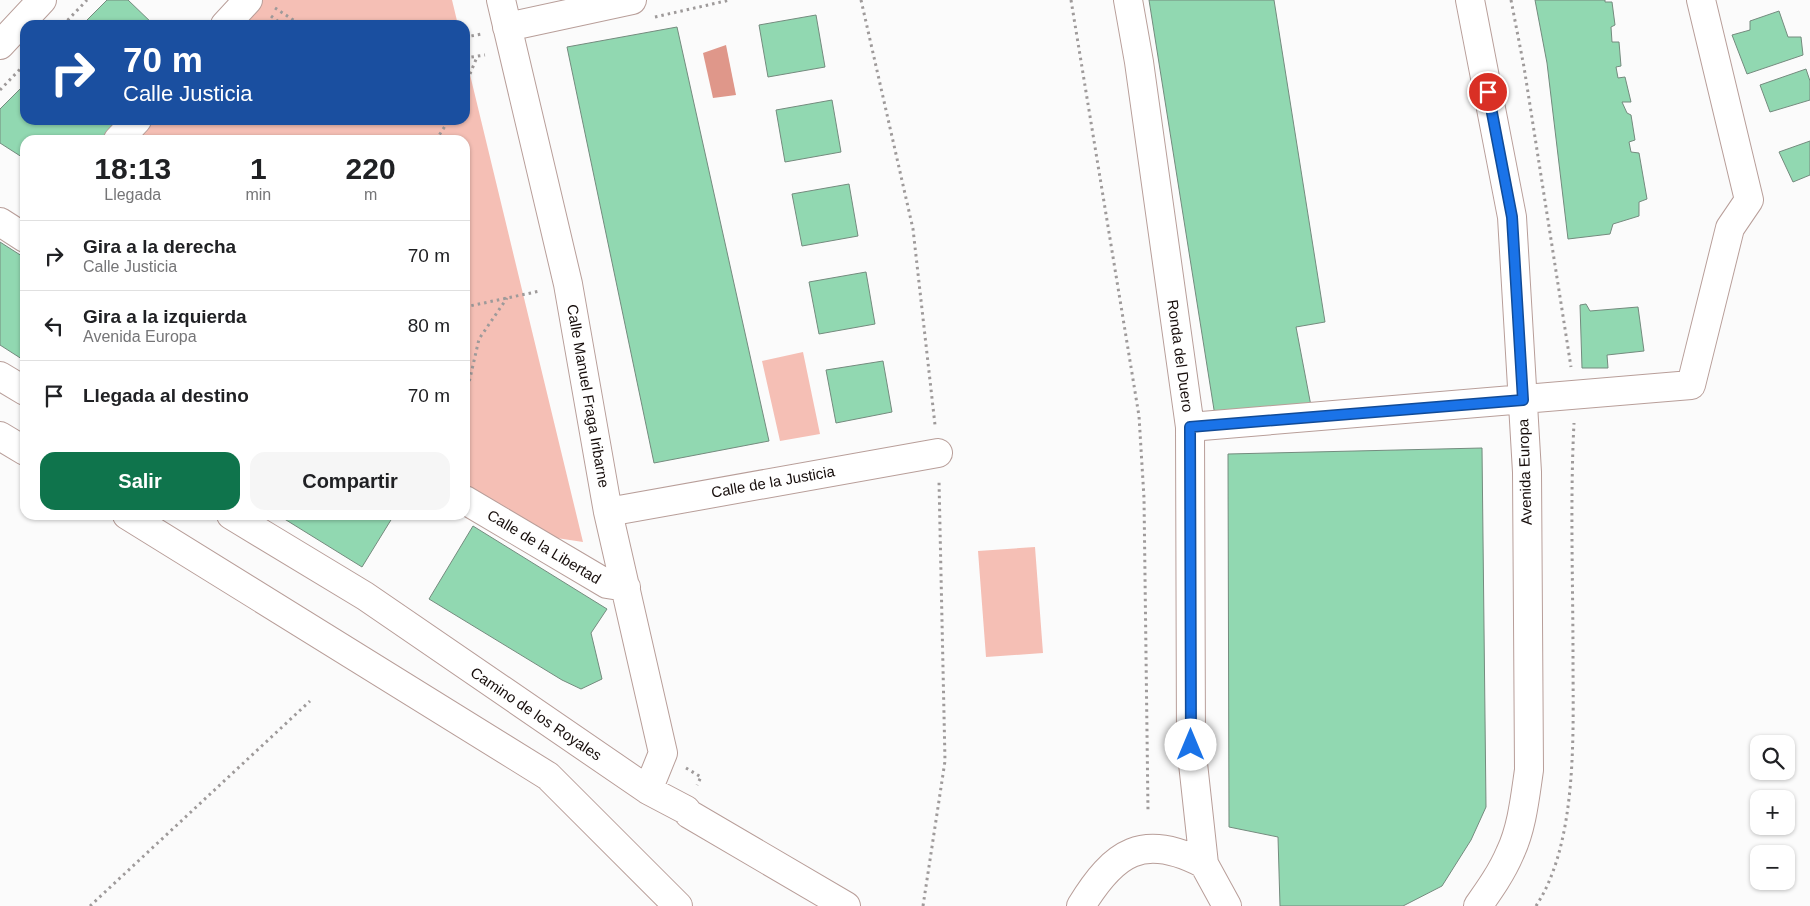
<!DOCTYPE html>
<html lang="es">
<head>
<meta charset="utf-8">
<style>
	body { margin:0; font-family:Arial,sans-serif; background:#f6f6f6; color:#202124; height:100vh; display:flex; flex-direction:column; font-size:19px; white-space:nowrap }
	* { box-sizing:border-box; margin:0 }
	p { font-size:16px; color:#757577 }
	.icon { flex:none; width:28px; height:28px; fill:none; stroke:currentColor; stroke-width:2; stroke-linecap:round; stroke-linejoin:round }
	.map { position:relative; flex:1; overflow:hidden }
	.drawer { position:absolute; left:20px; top:135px; width:450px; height:385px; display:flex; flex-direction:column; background:#fff; border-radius:15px; box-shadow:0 1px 4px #0004 }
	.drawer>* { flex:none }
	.top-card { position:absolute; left:20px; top:20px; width:450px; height:105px; border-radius:15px; box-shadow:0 1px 4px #0004; background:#1a4fa0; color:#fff; overflow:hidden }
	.fabs { position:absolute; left:1750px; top:735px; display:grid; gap:10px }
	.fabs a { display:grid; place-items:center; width:45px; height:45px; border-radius:10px; background:#fff; box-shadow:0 1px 4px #0004; font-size:25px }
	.pin { position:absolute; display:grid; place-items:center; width:42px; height:42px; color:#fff; margin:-21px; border:2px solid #fff; border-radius:50%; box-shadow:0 1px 5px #0007 }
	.me { position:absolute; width:55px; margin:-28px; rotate:0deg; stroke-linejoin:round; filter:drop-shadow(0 0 4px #0008) }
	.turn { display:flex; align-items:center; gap:18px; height:105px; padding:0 20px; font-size:22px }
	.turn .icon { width:65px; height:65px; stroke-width:2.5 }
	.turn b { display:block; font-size:35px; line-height:42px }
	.eta { display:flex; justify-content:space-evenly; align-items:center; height:85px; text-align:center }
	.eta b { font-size:30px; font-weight:800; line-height:35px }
	.button { display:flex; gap:10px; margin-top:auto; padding:10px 20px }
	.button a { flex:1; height:58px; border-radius:15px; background:#0f744c; color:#fff; font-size:20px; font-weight:800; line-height:58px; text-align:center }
	.button a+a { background:#f6f6f6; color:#202124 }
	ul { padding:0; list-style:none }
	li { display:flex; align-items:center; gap:15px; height:70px; padding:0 20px; border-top:1px solid #e0e0e0 }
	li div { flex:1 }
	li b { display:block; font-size:19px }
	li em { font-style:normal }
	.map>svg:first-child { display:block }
	.green { fill:#f5bfb5 }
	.water { fill:#df978a }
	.building { fill:#91d8b1; stroke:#748b7e }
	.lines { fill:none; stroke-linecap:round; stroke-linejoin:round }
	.minor-casing { stroke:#b89e99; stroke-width:30 }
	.path { stroke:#9e9a9a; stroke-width:3; stroke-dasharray:2.5 4; stroke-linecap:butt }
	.minor { stroke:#fff; stroke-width:28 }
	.route-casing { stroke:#114b97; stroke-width:12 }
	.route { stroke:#1a73e8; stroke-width:9 }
	.labels { text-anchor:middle; stroke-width:4.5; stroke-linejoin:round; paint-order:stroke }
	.street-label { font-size:15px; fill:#160d0b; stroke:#fff }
</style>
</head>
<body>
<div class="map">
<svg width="1810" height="906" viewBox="0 0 1810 906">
	<rect width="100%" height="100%" fill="#fbfbfb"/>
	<!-- green -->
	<path class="green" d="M257 0H452L458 25H234Z
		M465 54 583 542 550 537 465 486V140H127L146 120H465Z
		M803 352 820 434 780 441 762 361Z
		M1035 547 1043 653 986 657 978 551Z"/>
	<!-- water -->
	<path class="water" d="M726 45 736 95 713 98 703 53Z"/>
	<!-- building -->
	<path class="building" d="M107 0H128L154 25H82Z
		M1149 0H1274L1325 322 1296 327 1311 406 1215 416Z
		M1535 0H1605V2H1612L1615 25 1611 27 1612 42H1619L1621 66 1616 67 1618 78 1625 77 1631 102H1622L1627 113 1631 115 1635 140 1629 142 1631 152 1639 153 1647 199 1639 202V216L1613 224 1610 234 1568 239 1547 63Z
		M1779 11 1788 37H1801L1803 55 1747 74 1732 35 1750 30V21Z
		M816 15 825 67 768 77 759 25Z
		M677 27 769 441 654 463 567 47Z
		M1806 69 1810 81V100L1770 112 1760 85Z
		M25 84V120H127L108 140H25V159L0 143V109Z
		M832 100 841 152 785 162 776 110Z
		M1810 141V175L1793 182 1779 152Z
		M849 184 858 236 802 246 792 194Z
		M0 242 25 258V361L0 345Z
		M866 272 875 324 819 334 809 282Z
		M1586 304 1590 311 1638 307 1644 351 1607 355 1608 368H1582L1580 305Z
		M883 361 892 412 836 423 826 370Z
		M1482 448 1486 807 1471 840 1442 886 1403 906H1280L1278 837 1229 827 1228 454Z
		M278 515H394L362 567Z
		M473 526 607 609 591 633 602 679 581 689 562 680 429 599Z"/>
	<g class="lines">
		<defs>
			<path id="minor" d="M501 0 568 284 608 512 663 753 648 790
				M1128 0 1139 62 1190 427 1191 745 1204 864 1227 906
				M1470 0 1512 217 1527 472 1529 770C1525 797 1522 828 1510 853 1502 872 1490 889 1478 906
				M225 25 248 0
				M507 27 632 0
				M0 45 42 0
				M118 140 137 120
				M0 222 25 238
				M0 376 25 391
				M1190 427 1691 385 1730 228 1749 200 1701 0
				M0 436 25 451
				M465 500 607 584 626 587
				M608 512 938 453
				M127 515 548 776 678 906
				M231 515 365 596 648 790 686 810 689 814 846 906
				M1081 906C1114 852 1143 832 1204 864"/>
		</defs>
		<!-- minor casing -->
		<use href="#minor" class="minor-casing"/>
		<!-- path -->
		<path class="path" d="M861 0 913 229 935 425
			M1071 0 1139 416 1144 498 1148 811
			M1511 0 1524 67 1571 367
			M275 8 301 25
			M271 16 283 25
			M655 17 730 0
			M63 25 87 0
			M465 37 482 34
			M465 58 485 55
			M465 86 477 57
			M0 90 25 64
			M436 140 449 120
			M465 307 540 291
			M465 400 479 339 507 298
			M686 768 701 777 697 785
			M90 906 310 701
			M923 906 945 761 939 481
			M1536 906C1578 842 1573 733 1573 658 1573 580 1570 501 1574 423"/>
		<!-- minor -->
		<use href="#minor" class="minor"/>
	</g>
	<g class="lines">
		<defs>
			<path id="route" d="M1191 745 1190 427 1523 400 1512 217 1488 92"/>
		</defs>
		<!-- route casing -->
		<use href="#route" class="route-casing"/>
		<!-- route -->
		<use href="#route" class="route"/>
	</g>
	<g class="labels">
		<!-- street labels -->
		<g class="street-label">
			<text transform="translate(1180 356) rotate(82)" y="5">Ronda del Duero</text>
			<text transform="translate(588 396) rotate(80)" y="5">Calle Manuel Fraga Iribarne</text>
			<text transform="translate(1525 472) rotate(-92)" y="5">Avenida Europa</text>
			<text transform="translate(773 482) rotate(-10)" y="5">Calle de la Justicia</text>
			<text transform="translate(544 547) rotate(31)" y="5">Calle de la Libertad</text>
			<text transform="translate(536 714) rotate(34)" y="5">Camino de los Royales</text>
		</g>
	</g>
</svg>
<div class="fabs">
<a><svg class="icon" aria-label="search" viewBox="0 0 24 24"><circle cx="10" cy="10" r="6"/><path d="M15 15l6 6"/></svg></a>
<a>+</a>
<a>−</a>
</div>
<div class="pin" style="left:1488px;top:92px;background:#d93025"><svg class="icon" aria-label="arrive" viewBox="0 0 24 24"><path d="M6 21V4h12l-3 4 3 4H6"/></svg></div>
<svg class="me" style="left:1191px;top:745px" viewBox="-20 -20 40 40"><circle r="19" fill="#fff"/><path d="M0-13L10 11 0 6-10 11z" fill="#1a73e8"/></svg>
<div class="top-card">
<div class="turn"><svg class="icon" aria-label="right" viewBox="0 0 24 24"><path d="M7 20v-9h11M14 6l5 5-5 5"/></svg><div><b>70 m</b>Calle Justicia</div></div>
</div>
<section class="drawer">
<div class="eta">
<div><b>18:13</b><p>Llegada</p></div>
<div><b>1</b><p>min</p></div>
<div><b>220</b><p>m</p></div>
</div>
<ul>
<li><svg class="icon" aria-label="right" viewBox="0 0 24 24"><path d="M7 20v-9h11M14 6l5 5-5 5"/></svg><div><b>Gira a la derecha</b><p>Calle Justicia</p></div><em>70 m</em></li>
<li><svg class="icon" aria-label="left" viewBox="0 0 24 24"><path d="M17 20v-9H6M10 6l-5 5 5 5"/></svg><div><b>Gira a la izquierda</b><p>Avenida Europa</p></div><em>80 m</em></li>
<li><svg class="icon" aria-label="arrive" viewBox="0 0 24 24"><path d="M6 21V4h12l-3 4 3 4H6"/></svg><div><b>Llegada al destino</b></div><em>70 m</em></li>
</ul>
<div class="button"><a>Salir</a><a>Compartir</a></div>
</section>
</div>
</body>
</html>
